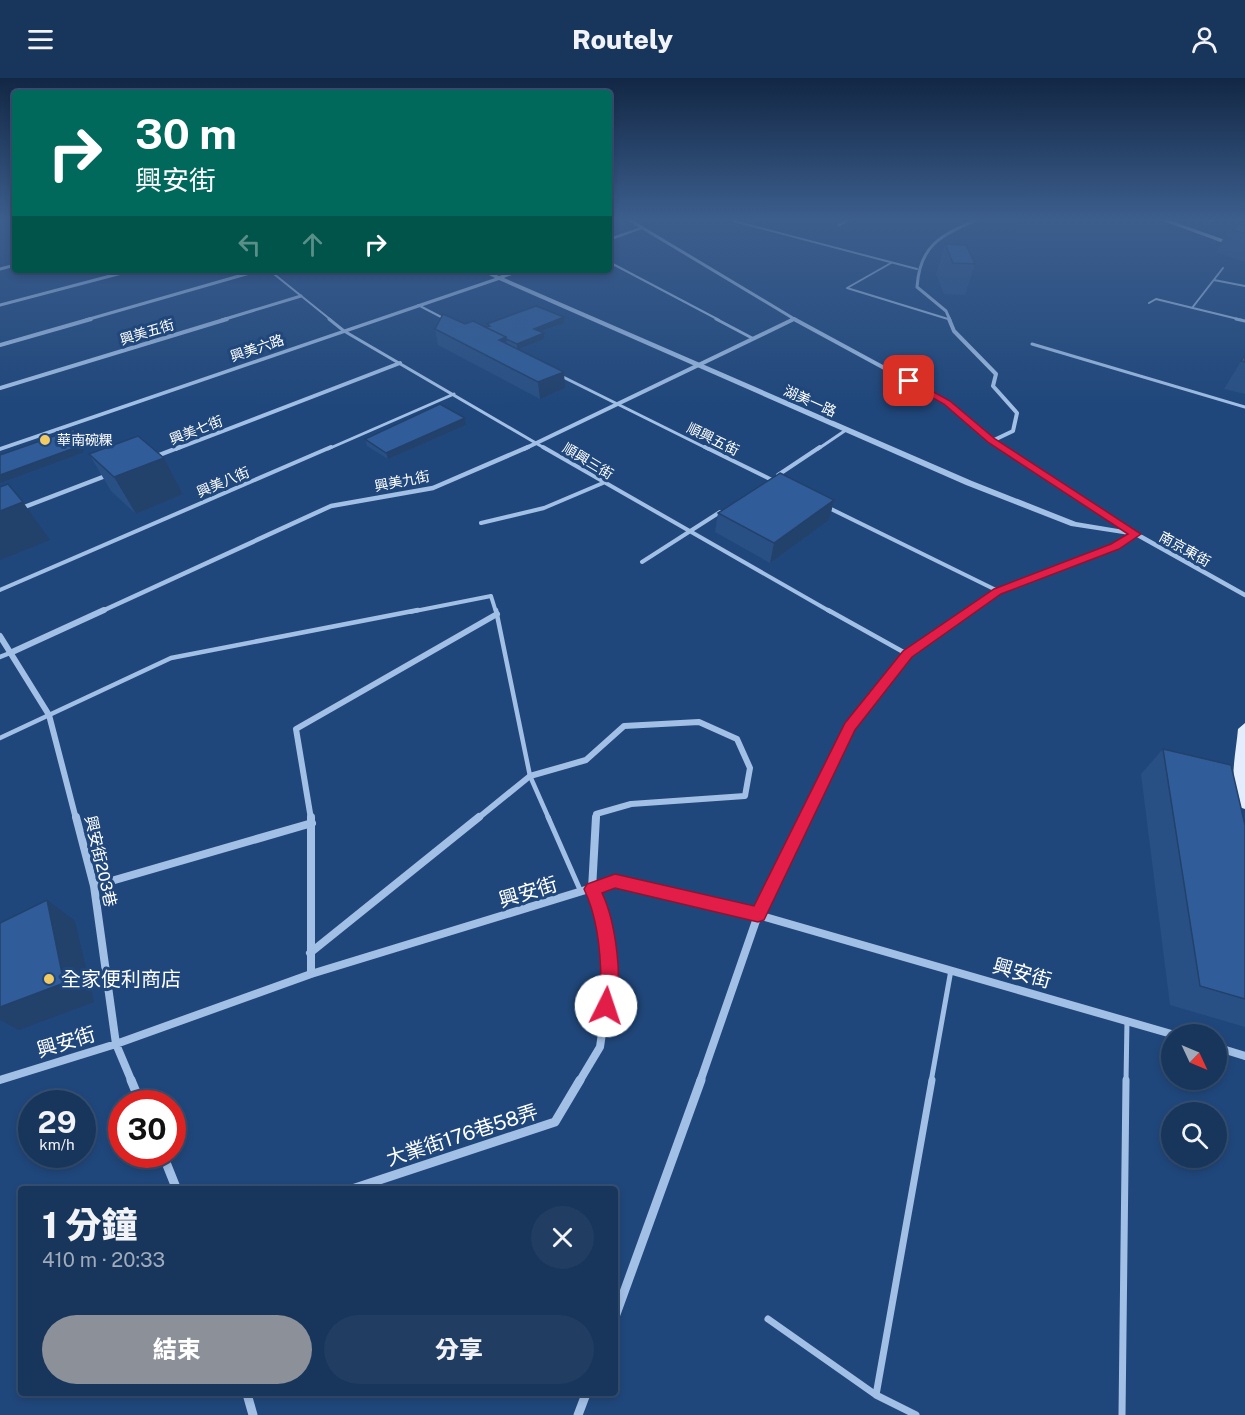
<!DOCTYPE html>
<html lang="zh-TW">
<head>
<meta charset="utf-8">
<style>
	body { margin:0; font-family:"Public Sans","Noto Sans TC",sans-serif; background:#213d62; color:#f1f3f6; height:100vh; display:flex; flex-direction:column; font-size:22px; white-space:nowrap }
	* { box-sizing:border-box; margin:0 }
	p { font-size:20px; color:#9fabbb }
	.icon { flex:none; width:33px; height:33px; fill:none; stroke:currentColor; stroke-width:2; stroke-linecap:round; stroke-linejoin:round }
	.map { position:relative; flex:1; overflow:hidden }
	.side { position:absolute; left:18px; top:1108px; width:600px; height:210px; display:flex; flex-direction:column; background:#18355c; border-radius:6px; box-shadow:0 3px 9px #0003,0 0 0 2px #365072 }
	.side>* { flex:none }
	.top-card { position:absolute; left:12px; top:12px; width:600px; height:183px; border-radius:6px; box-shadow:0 3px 9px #0003,0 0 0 2px #365072; background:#00695c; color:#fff; overflow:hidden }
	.needle { width:39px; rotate:134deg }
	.fabs { position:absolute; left:1161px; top:946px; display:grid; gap:12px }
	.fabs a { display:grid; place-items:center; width:66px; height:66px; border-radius:50%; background:#18355c; box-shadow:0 3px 9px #0003,0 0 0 2px #365072; font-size:30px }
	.speed { position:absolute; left:18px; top:1012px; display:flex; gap:12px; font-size:30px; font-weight:700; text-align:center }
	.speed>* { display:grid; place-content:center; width:78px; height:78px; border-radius:50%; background:#18355c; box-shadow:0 3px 9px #0003,0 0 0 2px #365072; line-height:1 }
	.speed small { font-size:15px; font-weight:400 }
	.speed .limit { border:9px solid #d22; background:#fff; color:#111 }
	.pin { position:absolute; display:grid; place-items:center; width:51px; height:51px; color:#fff; margin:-26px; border-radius:12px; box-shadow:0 3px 9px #0006 }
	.me { position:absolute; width:66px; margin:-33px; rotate:4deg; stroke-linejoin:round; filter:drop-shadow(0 0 4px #0008) }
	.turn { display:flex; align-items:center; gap:21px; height:126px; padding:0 24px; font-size:27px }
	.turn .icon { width:78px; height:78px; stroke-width:2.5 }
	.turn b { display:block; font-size:42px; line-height:51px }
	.lanes { display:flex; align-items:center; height:57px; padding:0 24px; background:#0003; justify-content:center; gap:30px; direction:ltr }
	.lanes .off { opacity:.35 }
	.round { display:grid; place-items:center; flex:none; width:63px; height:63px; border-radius:32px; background:#213d62 }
	.head { display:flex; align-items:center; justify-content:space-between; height:102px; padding:0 24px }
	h1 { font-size:36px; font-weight:800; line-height:45px }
	.button { display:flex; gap:12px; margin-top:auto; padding:12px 24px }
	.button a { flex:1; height:69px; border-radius:36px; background:#8c9099; color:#fff; font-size:24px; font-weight:800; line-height:69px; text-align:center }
	.button a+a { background:#213d62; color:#f1f3f6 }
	header { display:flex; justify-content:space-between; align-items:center; height:78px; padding:0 24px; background:#18355c; font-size:27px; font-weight:800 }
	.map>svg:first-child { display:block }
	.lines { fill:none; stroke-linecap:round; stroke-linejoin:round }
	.service-far5 { stroke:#a2c0e6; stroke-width:2 }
	.service-far4 { stroke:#a2c0e6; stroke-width:3 }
	.service-far3 { stroke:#a2c0e6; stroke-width:4 }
	.service-far2 { stroke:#a2c0e6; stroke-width:4.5 }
	.service-far1 { stroke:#a2c0e6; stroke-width:5 }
	.service { stroke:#a2c0e6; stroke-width:7 }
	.minor-far5 { stroke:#a2c0e6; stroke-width:3 }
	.minor-far4 { stroke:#a2c0e6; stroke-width:4 }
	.minor-far3 { stroke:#a2c0e6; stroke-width:4.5 }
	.minor-far2 { stroke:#a2c0e6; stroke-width:6 }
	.minor-far1 { stroke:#a2c0e6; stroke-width:8 }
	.minor { stroke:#a2c0e6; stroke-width:9 }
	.tertiary { fill:#a2c0e6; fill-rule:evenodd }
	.secondary { fill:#ccddf5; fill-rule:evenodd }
	.primary { fill:#e3edfd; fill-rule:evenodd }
	.wall { fill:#295084 }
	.shaded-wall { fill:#22416b }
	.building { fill:#305d99; stroke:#22416b; stroke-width:1.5 }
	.route { fill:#e11d48; stroke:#92132f; stroke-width:1.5 }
	.poi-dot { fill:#f3cb63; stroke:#20477b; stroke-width:2 }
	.labels { text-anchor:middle; stroke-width:6; stroke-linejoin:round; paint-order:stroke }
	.far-street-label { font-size:14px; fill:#fff; stroke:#20477b }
	.far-poi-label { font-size:14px; fill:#fff; stroke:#20477b; text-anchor:start }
	.street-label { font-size:16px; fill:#fff; stroke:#20477b }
	.near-street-label { font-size:20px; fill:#fff; stroke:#20477b }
	.near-poi-label { font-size:20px; fill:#fff; stroke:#20477b; text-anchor:start }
</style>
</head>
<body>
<header><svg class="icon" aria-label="menu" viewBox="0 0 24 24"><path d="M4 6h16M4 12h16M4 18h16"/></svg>Routely<svg class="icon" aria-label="person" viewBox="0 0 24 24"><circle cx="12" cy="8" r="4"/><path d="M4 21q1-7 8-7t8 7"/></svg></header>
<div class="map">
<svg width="1245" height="1337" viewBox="0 0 1245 1337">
	<rect width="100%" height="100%" fill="#20477b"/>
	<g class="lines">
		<!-- service-far5 -->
		<path class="service-far5" d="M733 143 917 191
			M1210 143 1220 140
			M609 184 719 242
			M891 185 847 210 948 241
			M269 192 331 242
			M1214 202 1245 208
			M1149 225 1156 221 1242 242
			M418 227 445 241
			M1192 230 1223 190"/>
		<!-- service-far4 -->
		<path class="service-far4" d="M329 241 344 253 546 371
			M716 241 752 260
			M1236 241 1245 243
			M1032 266 1245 329
			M561 298 708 371
			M328 371 454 316
			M818 371 846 352"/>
		<!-- service-far3 -->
		<path class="service-far3" d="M543 369 831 534
			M705 369 774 403
			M778 397 820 369
			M827 429 998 513
			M481 445 544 430 603 405
			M642 484 720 434
			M0 512 331 369
			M410 534 491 518 496 534"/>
		<!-- service-far2 -->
		<path class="service-far2" d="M496 532 530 698 549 741
			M828 532 907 576
			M0 579 10 575
			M0 660 171 580 418 532"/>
		<!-- service-far1 -->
		<path class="service-far1" d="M548 739 581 814
			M931 1004 951 892
			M1126 1004 1127 942"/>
		<!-- service -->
		<path class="service" d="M768 1241 876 1317 916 1337
			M876 1317 932 1002
			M1122 1337 1126 1002"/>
		<!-- minor-far5 -->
		<path class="minor-far5" d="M626 140 796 242
			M839 147 851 140
			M0 191 15 187
			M0 227 133 192
			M86 242 260 192
			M222 242 301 218
			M791 242 794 241
			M950 242 946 233 917 209C920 164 944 157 980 140"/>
		<!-- minor-far4 -->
		<path class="minor-far4" d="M794 241 947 324 1004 371
			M949 241 954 253 996 296 993 308 1017 335 1013 353 992 363
			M0 267 91 241
			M0 310 227 241
			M176 371 400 285
			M524 371 794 241"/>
		<!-- minor-far3 -->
		<path class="minor-far3" d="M1001 369 1136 456 1245 517
			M154 379 180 369
			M19 431 108 397
			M100 534 331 428 433 410 528 369
			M968 534 998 513 1115 469 1136 456"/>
		<!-- minor-far2 -->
		<path class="minor-far2" d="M0 558 49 637 76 741
			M10 575 104 532
			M311 741 296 651 497 536
			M477 741 530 698 586 682 624 648 699 644 737 661 750 690 745 718 631 726 596 736V741
			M805 741 850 649 907 576 970 532"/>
		<!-- minor-far1 -->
		<path class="minor-far1" d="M76 739 94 808 116 966 132 1004
			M94 808 312 745
			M310 875 479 739
			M311 896V739
			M1216 969 1245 978
			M0 1002 116 966 311 896 615 803 758 837 1175 957
			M579 1004 600 969 609 908 603 835 592 811 596 739
			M700 1004 758 837 806 739"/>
		<!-- minor -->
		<path class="minor" d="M131 1002 141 1026
			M163 1077 177 1112
			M349 1112 555 1044 580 1002
			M615 1239 701 1002
			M247 1316 253 1337
			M578 1337 586 1316"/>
		<!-- tertiary -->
		<path class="tertiary" d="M641 149 645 150 609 163V160Z
			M479 192H485L499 198 517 192H524L504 200 972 403 1076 444 1136 454 1140 456 1136 458 1071 448 966 407 499 202 0 373V369L495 200Z"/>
		<!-- secondary -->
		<path class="secondary" d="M1155 140H1163L1245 169V173Z"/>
		<!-- primary -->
		<path class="primary" d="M1245 645V731L1239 729C1228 707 1236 675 1238 651Z"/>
	</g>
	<!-- wall -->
	<path class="wall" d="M1245 147V184L1216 174 1229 150Z
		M945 166 975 186 965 217 944 216 936 196Z
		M564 245 541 254 544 255V261L518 272 565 310 540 321 438 267 435 251 465 246 485 249H487V246Z
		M1245 277V316L1224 311Z
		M465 340 466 347 388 381 367 368 365 361Z
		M89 376 164 380 183 416 136 436 111 413Z
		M834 422 829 442 770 485 715 454 718 435Z
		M1163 671 1245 747V949L1170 927 1141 696Z"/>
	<!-- shaded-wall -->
	<path class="shaded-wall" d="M609 140H622V144L609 148Z
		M564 239V245L534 256V251Z
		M544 255V261L517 272V266Z
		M506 259 508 276 499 262Z
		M564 294 565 310 540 321 538 304Z
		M465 340 466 347 388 381 386 375Z
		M74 351 78 358 84 374 0 405V397Z
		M164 380 183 416 136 436 114 399Z
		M834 422 829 442 770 485 774 465Z
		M23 424 50 462 0 482V433Z
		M47 822 75 843 94 924 19 952 0 942V929Z"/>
	<!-- building -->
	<path class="building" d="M1243 147H1245V156L1229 150Z
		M945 166 966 167 975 186 953 185Z
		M536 228 564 239 534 251 544 255 517 266 506 261V259L485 249 490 248 487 246Z
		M443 236 465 246 473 243 506 259 499 262 564 294 538 304 435 251Z
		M1245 277V284L1241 283Z
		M440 326 465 340 386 375 365 361Z
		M74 351 80 368 0 397V377Z
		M138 358 164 380 114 399 89 376Z
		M780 395 834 422 774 465 718 435Z
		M8 406 23 424 0 433V409Z
		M1163 671 1231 687 1245 747V921L1200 908Z
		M47 822 64 905 0 929V845Z"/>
	<!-- sky -->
	<linearGradient id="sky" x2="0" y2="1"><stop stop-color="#122744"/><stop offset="0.43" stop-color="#3c5e8d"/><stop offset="1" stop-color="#3c5e8d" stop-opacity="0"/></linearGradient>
	<rect width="1245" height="328" fill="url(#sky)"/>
	<!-- route -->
	<path class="route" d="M906 302H912L950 323 995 361 1141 456 1119 471 1001 516 912 579 855 652 764 842 758 844 615 810 602 815C615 842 625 905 613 935L606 937 600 935C596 925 600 917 601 907 601 875 598 840 584 811L587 806 615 796 754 828 845 645 903 573 994 511 1111 466 1128 456 989 365 944 326 906 305Z"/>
	<!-- markers -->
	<g class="poi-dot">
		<circle cx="45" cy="362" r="6"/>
		<circle cx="49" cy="901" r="6"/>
	</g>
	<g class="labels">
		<!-- far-street labels -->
		<g class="far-street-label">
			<text transform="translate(147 254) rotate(-17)" y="5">興美五街</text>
			<text transform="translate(257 270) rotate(-19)" y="5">興美六路</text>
			<text transform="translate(810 323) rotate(24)" y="5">湖美一路</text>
			<text transform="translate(196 352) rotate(-21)" y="5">興美七街</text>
			<text transform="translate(713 361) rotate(26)" y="5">順興五街</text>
			<text transform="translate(588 383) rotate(31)" y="5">順興三街</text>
			<text transform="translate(402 403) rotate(-11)" y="5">興美九街</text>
			<text transform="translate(223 404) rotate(-23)" y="5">興美八街</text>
			<text transform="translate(1185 471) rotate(29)" y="5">南京東街</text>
		</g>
		<!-- far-poi labels -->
		<g class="far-poi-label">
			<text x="57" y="367">華南碗粿</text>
		</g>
		<!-- street labels -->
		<g class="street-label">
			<text transform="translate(101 783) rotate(77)" y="6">興安街203巷</text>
		</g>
		<!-- near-street labels -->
		<g class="near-street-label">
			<text transform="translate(528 814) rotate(-17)" y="7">興安街</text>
			<text transform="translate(1022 895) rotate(16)" y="7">興安街</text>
			<text transform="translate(66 964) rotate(-17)" y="7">興安街</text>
			<text transform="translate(462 1057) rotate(-18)" y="7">大業街176巷58弄</text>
		</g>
		<!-- near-poi labels -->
		<g class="near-poi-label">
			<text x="61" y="908">全家便利商店</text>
		</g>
	</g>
</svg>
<div class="fabs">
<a><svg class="needle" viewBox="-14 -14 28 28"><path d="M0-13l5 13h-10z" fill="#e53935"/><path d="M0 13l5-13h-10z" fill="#9fabbb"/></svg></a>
<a><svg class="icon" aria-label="search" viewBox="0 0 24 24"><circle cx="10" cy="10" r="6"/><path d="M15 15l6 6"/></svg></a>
</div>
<div class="speed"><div>29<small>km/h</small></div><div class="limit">30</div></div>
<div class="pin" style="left:909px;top:303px;background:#d93025"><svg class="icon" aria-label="arrive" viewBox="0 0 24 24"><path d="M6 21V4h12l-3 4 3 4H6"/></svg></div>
<svg class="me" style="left:606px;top:928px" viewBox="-20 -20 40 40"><circle r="19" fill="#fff"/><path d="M0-13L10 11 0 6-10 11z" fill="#e11d48"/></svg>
<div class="top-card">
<div class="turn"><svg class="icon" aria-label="right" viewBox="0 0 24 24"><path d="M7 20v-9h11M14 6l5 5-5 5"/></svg><div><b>30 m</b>興安街</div></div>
<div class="lanes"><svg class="icon off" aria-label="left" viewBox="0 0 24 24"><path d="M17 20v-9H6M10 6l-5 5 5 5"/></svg><svg class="icon off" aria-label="ahead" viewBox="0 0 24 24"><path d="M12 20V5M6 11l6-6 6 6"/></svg><svg class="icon" aria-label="right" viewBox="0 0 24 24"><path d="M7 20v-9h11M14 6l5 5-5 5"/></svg></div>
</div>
<section class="side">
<div class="head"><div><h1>1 分鐘</h1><p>410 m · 20:33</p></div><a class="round"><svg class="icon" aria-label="close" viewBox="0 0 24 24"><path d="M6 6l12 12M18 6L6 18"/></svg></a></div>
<div class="button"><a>結束</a><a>分享</a></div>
</section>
</div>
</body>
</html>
